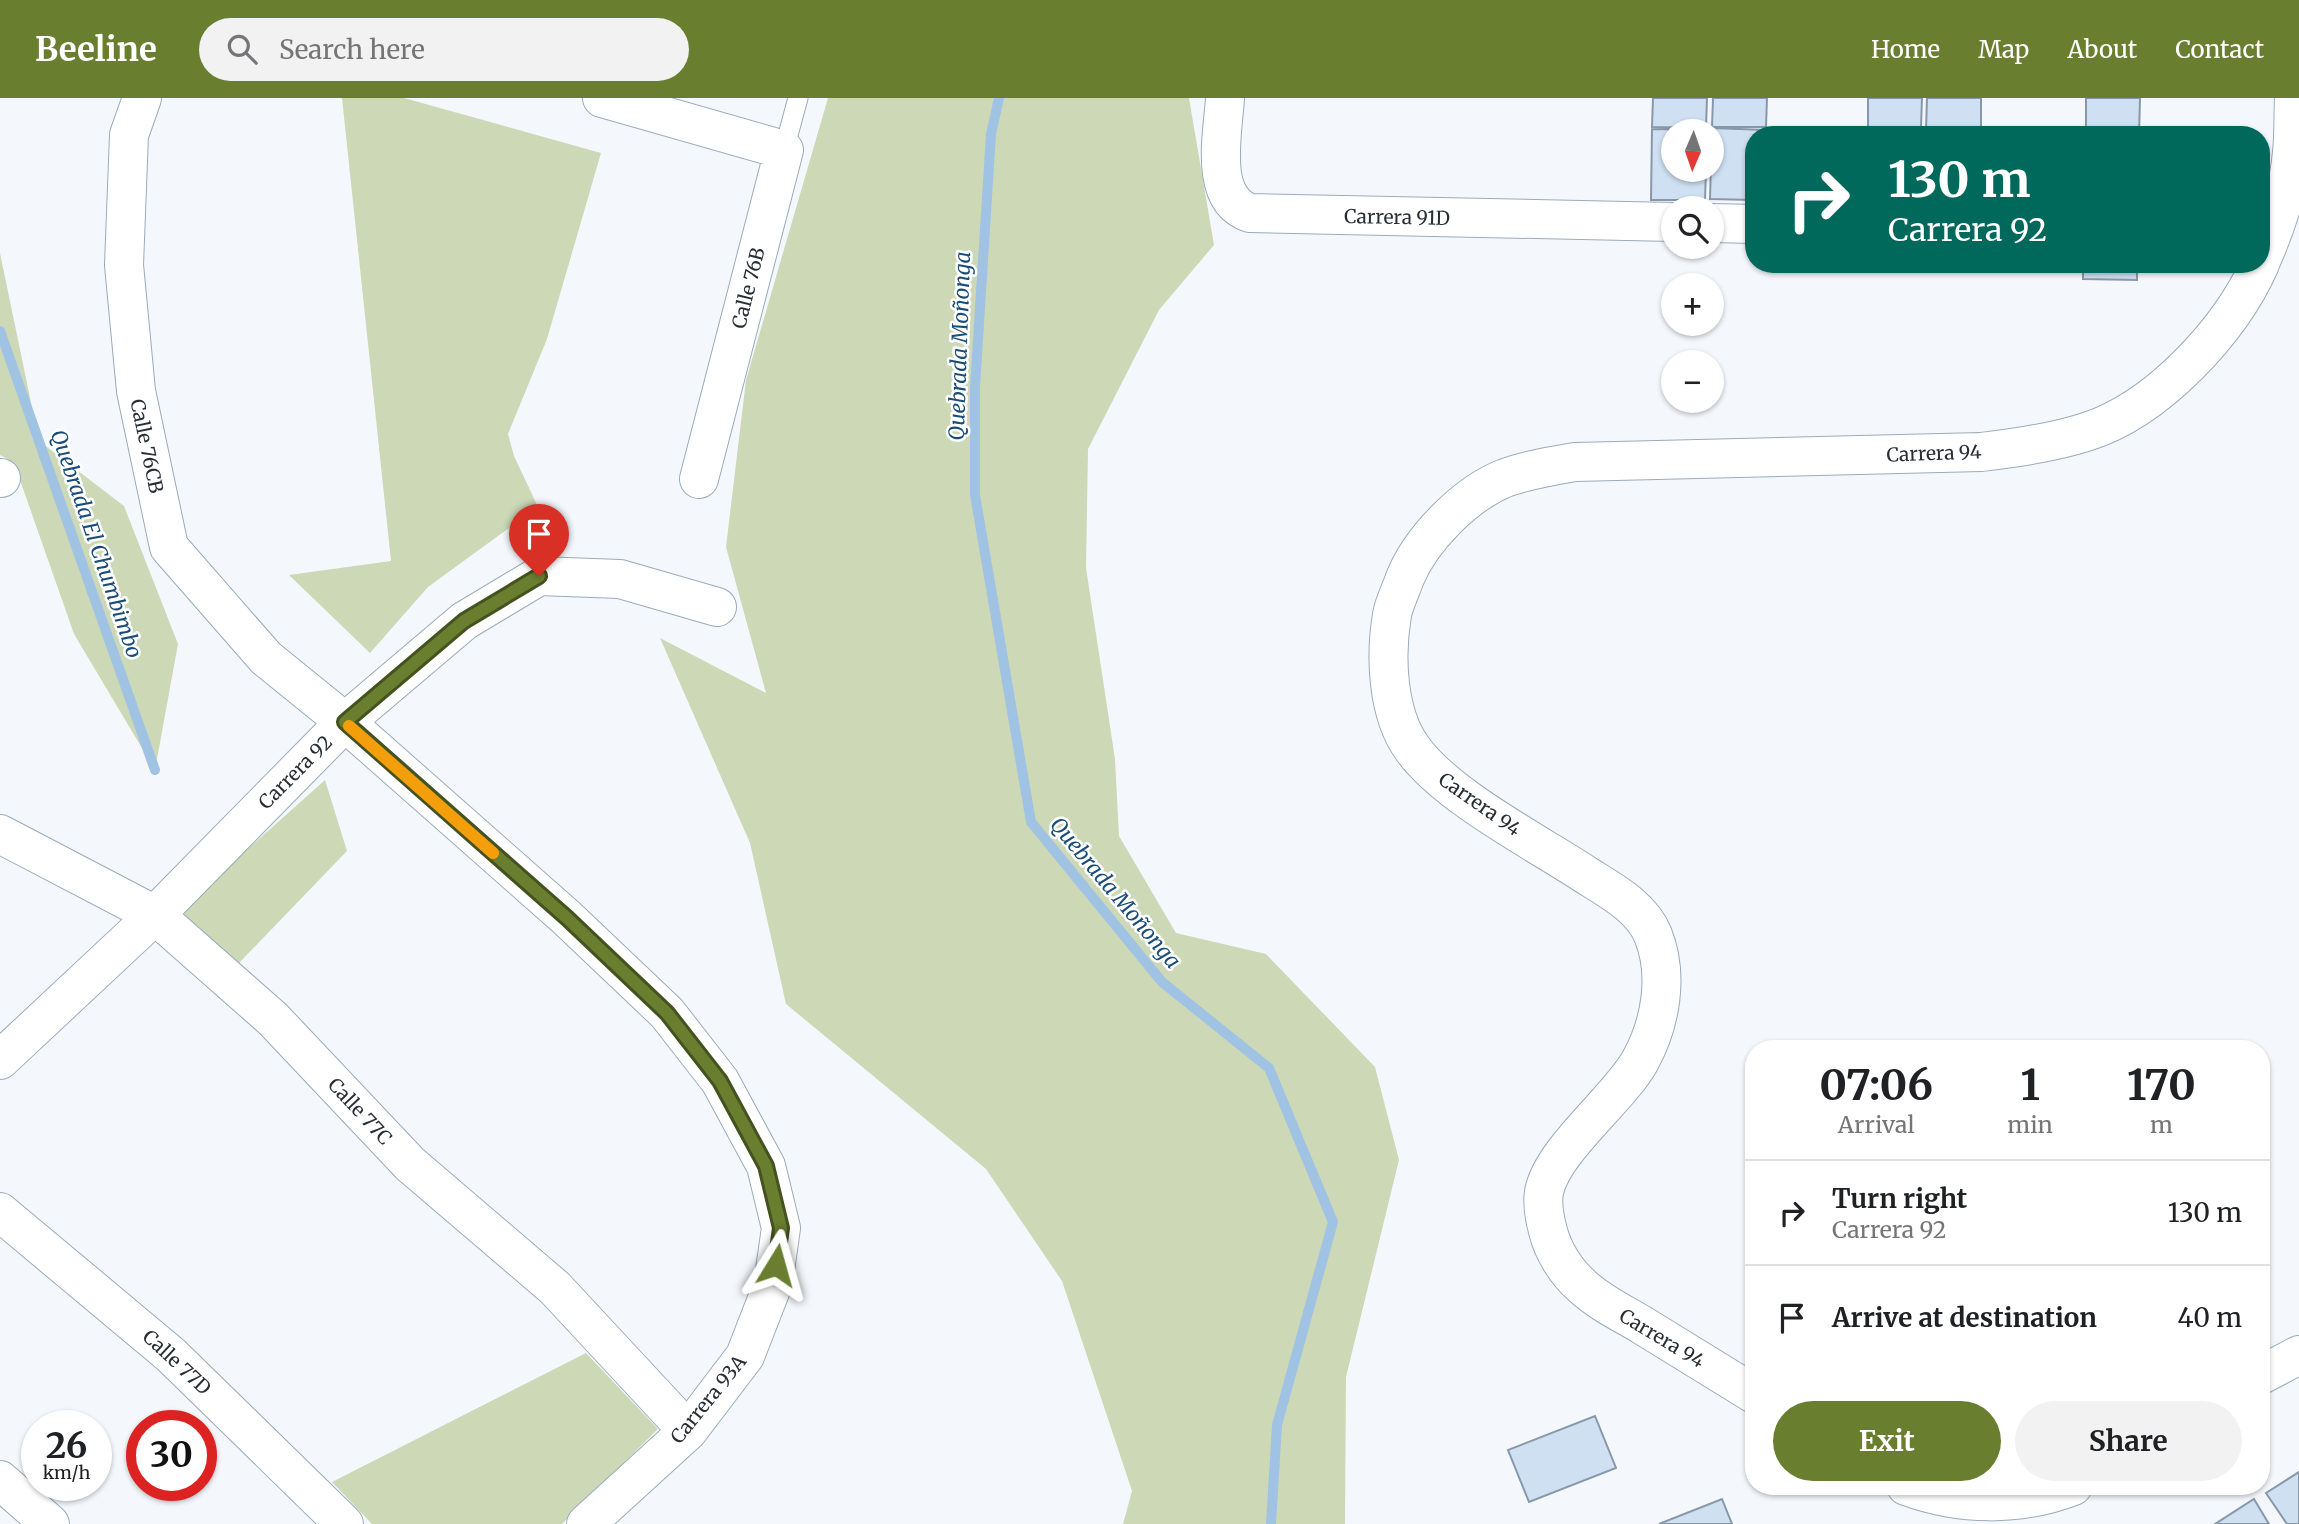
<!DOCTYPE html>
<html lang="en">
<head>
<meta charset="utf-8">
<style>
	body { margin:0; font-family:Merriweather,serif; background:#f2f2f2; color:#202124; height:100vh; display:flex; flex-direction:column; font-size:26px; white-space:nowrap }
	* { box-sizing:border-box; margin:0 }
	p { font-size:23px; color:#757577 }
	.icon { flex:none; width:38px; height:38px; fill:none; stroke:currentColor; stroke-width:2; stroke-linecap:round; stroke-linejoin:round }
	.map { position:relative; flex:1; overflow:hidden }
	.sheet { position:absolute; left:1745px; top:942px; width:525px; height:455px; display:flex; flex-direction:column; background:#fff; border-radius:28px; box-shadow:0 2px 5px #0004 }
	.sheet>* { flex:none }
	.banner { position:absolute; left:1745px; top:28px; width:525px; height:147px; border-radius:28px; box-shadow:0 2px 5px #0004; background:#00695c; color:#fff; overflow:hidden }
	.needle { width:46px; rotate:182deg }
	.buttons { position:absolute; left:1661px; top:21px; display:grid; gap:14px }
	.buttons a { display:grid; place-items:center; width:63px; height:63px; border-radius:50%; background:#fff; box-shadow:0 2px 5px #0004; font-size:35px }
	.speed { position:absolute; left:21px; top:1312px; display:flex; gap:14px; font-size:35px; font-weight:700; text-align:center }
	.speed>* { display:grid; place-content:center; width:91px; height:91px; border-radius:50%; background:#fff; box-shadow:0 2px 5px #0004; line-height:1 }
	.speed small { font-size:18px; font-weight:400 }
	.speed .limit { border:10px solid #d22; background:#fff; color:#111 }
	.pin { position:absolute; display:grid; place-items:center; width:60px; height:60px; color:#fff; margin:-72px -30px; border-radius:50% 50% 50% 0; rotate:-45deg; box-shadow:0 0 7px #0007 }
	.pin .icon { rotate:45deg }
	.me { position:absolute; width:77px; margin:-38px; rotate:8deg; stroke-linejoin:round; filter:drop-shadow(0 0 5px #0008) }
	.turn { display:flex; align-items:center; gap:24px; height:147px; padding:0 28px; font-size:32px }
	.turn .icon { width:91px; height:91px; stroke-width:2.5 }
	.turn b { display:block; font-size:49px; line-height:60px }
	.eta { display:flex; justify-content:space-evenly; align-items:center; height:119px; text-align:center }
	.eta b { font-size:42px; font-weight:700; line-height:49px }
	.action { display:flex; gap:14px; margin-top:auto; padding:14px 28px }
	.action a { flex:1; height:80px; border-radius:42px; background:#697e2f; color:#fff; font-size:28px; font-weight:700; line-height:80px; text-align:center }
	.action a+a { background:#f2f2f2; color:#202124 }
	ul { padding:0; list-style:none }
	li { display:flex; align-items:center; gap:21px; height:105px; padding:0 28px; border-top:2px solid #e0e0e0 }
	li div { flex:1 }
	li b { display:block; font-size:26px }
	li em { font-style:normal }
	header { display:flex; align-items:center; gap:42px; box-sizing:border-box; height:98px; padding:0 35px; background:#697e2f; color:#fff }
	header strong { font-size:33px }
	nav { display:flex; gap:38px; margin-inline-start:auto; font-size:24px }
	.search { width:490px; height:63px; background:#f2f2f2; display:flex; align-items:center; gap:18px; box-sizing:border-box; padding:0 24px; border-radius:38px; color:#757577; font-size:26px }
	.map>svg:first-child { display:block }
	.green { fill:#cdd8b7 }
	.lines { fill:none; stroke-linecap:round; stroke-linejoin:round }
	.stream { stroke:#a0c3e4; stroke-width:10 }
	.building { fill:#cee0f2; stroke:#8898a9; stroke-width:2 }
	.service-casing { stroke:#9aabbc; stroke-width:21 }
	.minor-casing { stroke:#9aabbc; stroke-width:40 }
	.tertiary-casing { stroke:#9aabbc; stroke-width:40 }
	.service { stroke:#fff; stroke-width:19 }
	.minor { stroke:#fff; stroke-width:38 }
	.tertiary { stroke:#fff; stroke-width:38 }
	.route-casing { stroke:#44521f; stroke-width:18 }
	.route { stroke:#697e2f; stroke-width:12 }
	.slow { stroke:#f59e0b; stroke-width:12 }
	.labels { text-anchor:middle; stroke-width:5; stroke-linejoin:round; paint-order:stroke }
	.street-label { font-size:19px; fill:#272e34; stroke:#fff }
	.water-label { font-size:21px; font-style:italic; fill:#194c78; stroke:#fff }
</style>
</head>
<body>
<header>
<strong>Beeline</strong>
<div class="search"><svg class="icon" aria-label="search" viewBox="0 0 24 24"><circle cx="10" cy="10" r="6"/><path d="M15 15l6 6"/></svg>Search here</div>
<nav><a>Home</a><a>Map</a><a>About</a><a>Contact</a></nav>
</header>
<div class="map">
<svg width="2299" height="1426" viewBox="0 0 2299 1426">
	<rect width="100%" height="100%" fill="#f4f8fc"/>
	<!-- green -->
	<path class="green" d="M342 0H404L601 55 547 241 508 336 514 358 538 409 428 489 370 555 289 477 391 463Z
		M828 0H1189L1214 147 1159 212 1088 351 1086 470 1115 661 1119 738 1176 835 1266 856 1375 969 1399 1062 1346 1279 1345 1426H1123L1132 1393 1062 1183 986 1071 786 906 750 745 660 540 766 595 726 449 746 282Z
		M0 155 39 343 124 408 178 546 155 672 74 536 14 365 0 357Z
		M325 682 347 753 239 865 175 816Z
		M586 1255 658 1331 562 1426H372L332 1384Z"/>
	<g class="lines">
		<!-- stream -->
		<path class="stream" d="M999 0 991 36 975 289V397L1031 724 1162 884 1269 970 1333 1124 1277 1327 1271 1426
			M0 233 155 672"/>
	</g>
	<!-- building -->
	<path class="building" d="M1653 0H1707L1706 30 1652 29Z
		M1713 0H1767L1766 29H1712Z
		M1868 0H1922L1921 30 1868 29Z
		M1927 0H1981V32L1926 31Z
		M2086 0H2140L2139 37H2086Z
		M1712 30 1766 32V37H1754V102L1710 101Z
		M1652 31 1707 32 1673 33V72H1706L1705 102H1651Z
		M1867 32 1921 33V37H1867Z
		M1927 34 1980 35V37H1927Z
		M2083 166H2137V182L2083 181Z
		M1595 1318 1616 1370 1529 1404 1508 1352Z
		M2299 1374V1426H2287L2266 1395Z
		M1722 1401 1732 1426H1659Z
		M2254 1401 2269 1426H2215Z"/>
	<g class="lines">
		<defs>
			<path id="service" d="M784 52 798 0"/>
			<path id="minor" d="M142 0 129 37 124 167 136 293 169 449 266 560 345 624 567 820 667 915 720 983 766 1068 781 1130 773 1186 745 1258 688 1333 586 1426
				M602 0 784 52 699 381
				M1225 0C1223 35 1208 101 1250 115L1673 124
				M1712 125 1754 126
				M2261 163C2276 129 2289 91 2292 54 2294 36 2293 18 2294 0
				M0 380H1
				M0 736 155 817 273 921 410 1066 555 1190 688 1333
				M0 962 155 817 345 624 464 523 539 478 620 481 717 509
				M0 1114 171 1257 344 1426
				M2261 1277 2299 1257
				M1754 1296C1716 1273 1679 1250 1642 1227 1622 1215 1599 1204 1582 1188 1566 1174 1553 1153 1548 1133 1545 1122 1542 1106 1544 1094 1552 1052 1619 1001 1640 963 1661 925 1669 877 1653 837 1642 809 1610 792 1586 777 1536 744 1446 698 1412 650 1387 615 1385 558 1392 517 1394 505 1401 492 1405 480 1421 441 1465 396 1505 380 1527 372 1551 368 1575 364L1981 354C2016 350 2052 345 2086 334 2157 312 2230 233 2260 166
				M1906 1388C1960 1408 2019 1409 2073 1388"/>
			<path id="tertiary" d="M0 1382 50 1426"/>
		</defs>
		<!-- service casing -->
		<use href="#service" class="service-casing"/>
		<!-- minor casing -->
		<use href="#minor" class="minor-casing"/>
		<!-- tertiary casing -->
		<use href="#tertiary" class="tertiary-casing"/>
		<!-- service -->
		<use href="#service" class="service"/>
		<!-- minor -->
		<use href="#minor" class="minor"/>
		<!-- tertiary -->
		<use href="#tertiary" class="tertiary"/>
	</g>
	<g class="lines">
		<defs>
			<path id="route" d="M539 478 464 523 345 624 567 820 667 915 720 983 766 1068 781 1130 776 1167"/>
		</defs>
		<!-- route casing -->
		<use href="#route" class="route-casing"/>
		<!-- route -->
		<use href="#route" class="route"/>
		<!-- slow -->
		<path class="slow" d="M349 628 493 755"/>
	</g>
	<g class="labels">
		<!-- street labels -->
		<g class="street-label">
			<text transform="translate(1397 119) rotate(1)" y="7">Carrera 91D</text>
			<text transform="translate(748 190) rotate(-76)" y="7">Calle 76B</text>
			<text transform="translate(147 348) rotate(78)" y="7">Calle 76CB</text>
			<text transform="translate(1934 355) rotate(-2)" y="7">Carrera 94</text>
			<text transform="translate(295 674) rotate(-45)" y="7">Carrera 92</text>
			<text transform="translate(1480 706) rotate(35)" y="7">Carrera 94</text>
			<text transform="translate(360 1013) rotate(47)" y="7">Calle 77C</text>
			<text transform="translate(1662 1240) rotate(31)" y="7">Carrera 94</text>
			<text transform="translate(177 1264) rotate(43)" y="7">Calle 77D</text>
			<text transform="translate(708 1301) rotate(-51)" y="7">Carrera 93A</text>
		</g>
		<!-- water labels -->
		<g class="water-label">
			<text transform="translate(960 248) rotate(-88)" y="7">Quebrada Moñonga</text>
			<text transform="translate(96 446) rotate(71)" y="7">Quebrada El Chumbimbo</text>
			<text transform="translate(1115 795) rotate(50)" y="7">Quebrada Moñonga</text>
		</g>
	</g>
</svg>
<div class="buttons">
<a><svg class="needle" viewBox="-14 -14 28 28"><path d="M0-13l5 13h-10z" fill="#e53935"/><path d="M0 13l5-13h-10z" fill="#757577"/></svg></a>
<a><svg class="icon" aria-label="search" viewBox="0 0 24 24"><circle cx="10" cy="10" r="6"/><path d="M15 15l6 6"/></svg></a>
<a>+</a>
<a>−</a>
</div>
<div class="speed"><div>26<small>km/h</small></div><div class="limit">30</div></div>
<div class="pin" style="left:539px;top:478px;background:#d93025"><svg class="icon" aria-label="arrive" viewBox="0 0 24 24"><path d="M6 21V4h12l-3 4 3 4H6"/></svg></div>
<svg class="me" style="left:776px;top:1167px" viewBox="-20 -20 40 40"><path d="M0-17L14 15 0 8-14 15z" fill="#697e2f" stroke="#fff" stroke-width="4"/></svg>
<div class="banner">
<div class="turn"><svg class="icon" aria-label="right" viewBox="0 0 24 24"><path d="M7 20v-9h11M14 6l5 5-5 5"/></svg><div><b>130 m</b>Carrera 92</div></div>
</div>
<section class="sheet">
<div class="eta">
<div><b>07:06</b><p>Arrival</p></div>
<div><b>1</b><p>min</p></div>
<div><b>170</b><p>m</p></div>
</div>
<ul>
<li><svg class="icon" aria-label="right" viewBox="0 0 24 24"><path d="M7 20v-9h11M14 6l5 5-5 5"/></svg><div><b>Turn right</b><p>Carrera 92</p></div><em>130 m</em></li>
<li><svg class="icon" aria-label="arrive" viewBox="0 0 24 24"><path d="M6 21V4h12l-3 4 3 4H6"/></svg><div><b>Arrive at destination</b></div><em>40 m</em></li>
</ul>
<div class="action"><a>Exit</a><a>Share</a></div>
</section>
</div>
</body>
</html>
